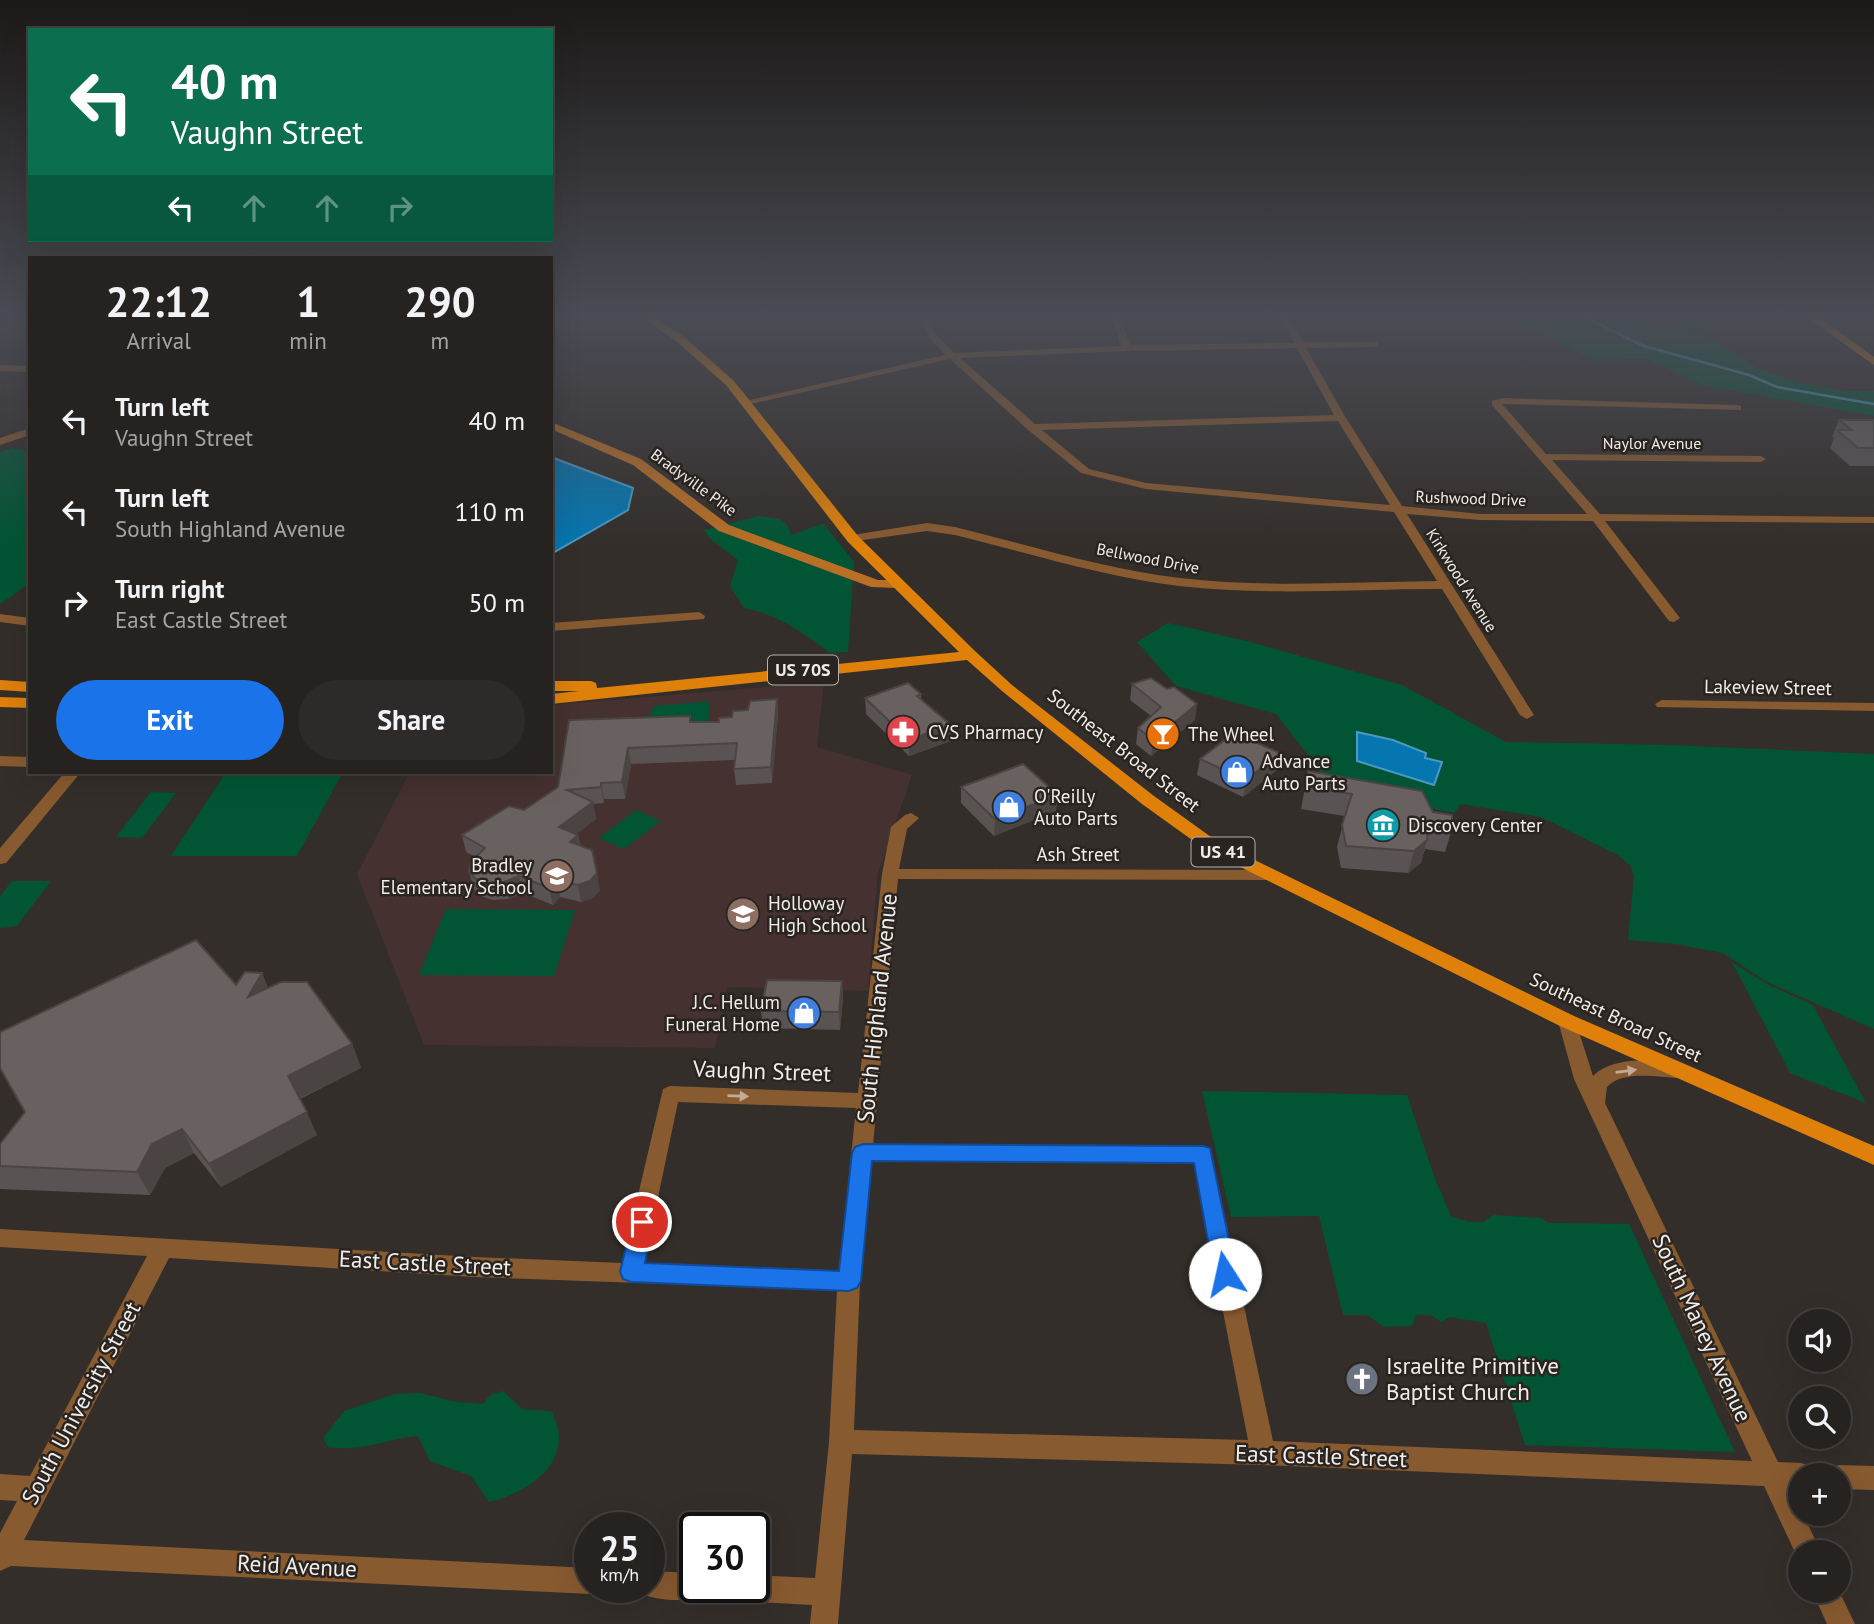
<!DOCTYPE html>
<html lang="en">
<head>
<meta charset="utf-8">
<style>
	body { margin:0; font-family:"PT Sans",sans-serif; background:#2e2a29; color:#f1f3f6; height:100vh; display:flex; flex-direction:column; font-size:26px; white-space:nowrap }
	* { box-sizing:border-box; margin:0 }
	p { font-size:23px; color:#a4a4a5 }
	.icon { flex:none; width:38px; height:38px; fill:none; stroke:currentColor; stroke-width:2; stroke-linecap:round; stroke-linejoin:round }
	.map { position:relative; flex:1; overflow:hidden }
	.details { position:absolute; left:28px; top:256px; width:525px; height:518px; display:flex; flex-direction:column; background:#262220; border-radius:0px; box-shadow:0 7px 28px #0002,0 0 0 2px #423f3e }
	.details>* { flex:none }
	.hud { position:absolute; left:28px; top:28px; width:525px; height:214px; border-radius:0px; box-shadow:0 7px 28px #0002,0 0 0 2px #423f3e; background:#0b6e4f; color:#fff; overflow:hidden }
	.tools { position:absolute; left:1788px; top:1309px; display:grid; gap:14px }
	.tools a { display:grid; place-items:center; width:63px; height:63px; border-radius:50%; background:#262220; box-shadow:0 7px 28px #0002,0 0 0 2px #423f3e; font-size:35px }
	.speed { position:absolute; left:574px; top:1512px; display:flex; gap:14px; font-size:35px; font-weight:700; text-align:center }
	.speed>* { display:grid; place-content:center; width:91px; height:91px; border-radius:50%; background:#262220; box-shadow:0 7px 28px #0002,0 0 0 2px #423f3e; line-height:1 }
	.speed small { font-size:18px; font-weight:400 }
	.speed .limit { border:4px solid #111; border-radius:10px; background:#fff; color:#111 }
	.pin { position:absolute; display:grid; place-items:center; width:60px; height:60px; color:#fff; margin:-30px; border:4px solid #fff; border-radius:50%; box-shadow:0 2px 7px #0007 }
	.me { position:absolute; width:77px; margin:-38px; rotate:350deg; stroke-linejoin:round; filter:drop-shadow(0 0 5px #0008) }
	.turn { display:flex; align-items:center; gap:24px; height:147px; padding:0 28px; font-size:32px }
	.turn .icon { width:91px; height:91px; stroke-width:2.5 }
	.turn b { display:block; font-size:49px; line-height:60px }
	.lanes { display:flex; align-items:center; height:66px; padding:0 28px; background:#0003; justify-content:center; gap:35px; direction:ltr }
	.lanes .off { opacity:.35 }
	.eta { display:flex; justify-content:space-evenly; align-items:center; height:119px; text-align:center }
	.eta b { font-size:42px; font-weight:800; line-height:49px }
	.action { display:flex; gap:14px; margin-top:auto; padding:14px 28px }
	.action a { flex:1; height:80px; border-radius:42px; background:#1a73e8; color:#fff; font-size:28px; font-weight:800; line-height:80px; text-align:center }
	.action a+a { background:#2e2a29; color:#f1f3f6 }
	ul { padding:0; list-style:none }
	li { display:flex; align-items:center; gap:21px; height:91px; padding:0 28px }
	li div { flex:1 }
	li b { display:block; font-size:26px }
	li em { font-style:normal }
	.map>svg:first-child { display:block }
	.education { fill:#45312f }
	.green { fill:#015535 }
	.water { fill:#0576b0; stroke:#4b99c1; stroke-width:2 }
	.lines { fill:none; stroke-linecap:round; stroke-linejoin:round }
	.stream { stroke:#4b99c1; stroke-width:2.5 }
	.minor { fill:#885a30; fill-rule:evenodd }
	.secondary { fill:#b96f25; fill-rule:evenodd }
	.primary { fill:#de800a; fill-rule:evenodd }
	.wall { fill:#5a5353 }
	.shaded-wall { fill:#4a4443 }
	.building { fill:#696160; stroke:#4a4443; stroke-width:2 }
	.oneway { fill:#c1aa96 }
	.route { fill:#1a73e8; stroke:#114b97; stroke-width:2 }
	.labels { text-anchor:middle; stroke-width:5; stroke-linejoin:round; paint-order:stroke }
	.far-street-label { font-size:16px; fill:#efece9; stroke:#292420 }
	.shield { fill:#292420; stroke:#b4b0ad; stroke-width:2 }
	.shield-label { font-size:18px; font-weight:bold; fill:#efece9 }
	.street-label { font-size:19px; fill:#efece9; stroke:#292420 }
	.poi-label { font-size:19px; fill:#efece9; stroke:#292420; text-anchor:start }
	.near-street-label { font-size:23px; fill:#efece9; stroke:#292420 }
	.near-poi-label { font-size:23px; fill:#efece9; stroke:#292420; text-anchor:start }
</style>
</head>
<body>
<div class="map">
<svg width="1874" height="1624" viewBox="0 0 1874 1624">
	<rect width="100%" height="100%" fill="#332e2a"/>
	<!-- education -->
	<path class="education" d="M824 682 817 747 912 775 878 873 868 991 727 987 715 1048 424 1045 357 874 410 772H551V705Z"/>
	<!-- green -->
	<path class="green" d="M1504 318H1605L1685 323 1759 369 1798 382 1844 391H1874V416L1702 385 1647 359 1595 360Z
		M12 448 30 452V583L0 604V452Z
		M758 516C775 518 787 516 791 535 803 532 811 526 824 524L854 562 848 652 830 653C804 633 777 614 744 608L730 586 738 560 709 538 704 530Z
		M1168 623 1247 641 1402 685 1506 742 1670 745 1874 754V1029L1767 982 1723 953 1675 944 1628 940 1634 876 1630 865 1616 854 1541 817 1461 804 1454 813 1325 788 1318 768 1276 714 1176 686 1137 642Z
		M710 701 707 733 647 721 654 706Z
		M226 772H343L297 856H171Z
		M151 792 176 793 142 838 116 837Z
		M636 810 661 821 624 849 599 838Z
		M12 881H51L17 926 0 928V896Z
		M446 909 575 910 554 976 419 975Z
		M1732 962 1767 984 1813 1005 1866 1103 1790 1073Z
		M1202 1091 1407 1095 1434 1176 1451 1216 1469 1222H1483L1494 1215 1541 1218 1549 1223 1629 1224 1735 1452 1525 1445 1486 1323 1450 1317 1441 1322 1431 1315H1416L1412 1326 1384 1327 1367 1315H1343L1319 1216 1231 1217Z
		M503 1391 522 1409 551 1411C578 1459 531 1492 489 1502L471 1476 430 1461 418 1436C384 1439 366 1452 328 1447L323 1438 344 1411 395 1394 420 1393 456 1402 483 1404 490 1395Z"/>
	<!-- water -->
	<path class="water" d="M551 457 633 488 628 510 551 554Z
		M1357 732 1393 740 1426 753 1425 758 1442 762 1434 785 1357 761Z"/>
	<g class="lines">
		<!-- stream -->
		<path class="stream" d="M1586 318 1644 346 1749 375 1777 387 1874 404"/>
		<!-- minor -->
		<path class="minor" d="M922 318H930L936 335 954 353 1121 346 1112 318H1120L1130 345 1294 343 1281 318H1290L1303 342H1378V346L1375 347 1306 348 1346 418 1402 506 1480 514H1587L1492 405V401L1503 398 1737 405 1741 406V410L1502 404 1546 454 1761 456 1766 459 1761 462 1552 460 1600 514 1874 517V523L1605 521 1680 618 1674 622 1669 621 1593 521 1480 520 1407 514 1534 715 1527 719 1520 715 1442 589C1355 589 1266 596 1179 586 1104 577 1029 553 955 535L927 531 849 542V536L853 535 927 523 955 527C1029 545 1104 569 1180 578 1264 588 1352 582 1437 581L1394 512 1146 489 1081 473 1027 429 950 359 746 405 741 402 945 355 928 336ZM1297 348 1334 415 1035 424 960 358 1126 351ZM1338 421 1390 505 1146 483 1089 469 1042 430Z
			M0 365 30 366V372L0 371Z
			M30 428V435L0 445V438Z
			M699 612 705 616 704 619 551 631V623Z
			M0 614 30 618V626L0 622Z
			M1662 700 1874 703V711L1657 707 1655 704Z
			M0 756 30 757V767L0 766Z
			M65 772H81L6 863 0 864V848Z
			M911 813 919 818 907 829 899 869 1266 870 1274 875 1266 880 898 879 873 1145 1203 1146 1210 1148 1273 1441 1752 1461 1574 1079 1558 1021 1560 1016 1567 1014 1574 1016 1593 1076C1612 1056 1660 1058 1685 1066L1688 1071 1685 1076 1678 1078C1657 1077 1622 1070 1607 1087L1605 1103 1778 1462 1801 1463 1810 1466 1814 1475H1801V1487H1790L1801 1514H1803L1821 1552H1801V1562L1799 1561 1764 1486 1263 1465 852 1454 838 1624H810L812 1605 721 1600 712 1596 708 1588 704 1595C687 1603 657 1601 640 1593L637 1587H649V1571L695 1573V1587H754V1575L815 1578 829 1442 837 1290 475 1277 169 1258 24 1540 590 1568V1587H601L599 1590 590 1594 11 1566 0 1571V1533L17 1501 0 1500V1474L30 1476 147 1256 0 1247V1229L475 1257 622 1263 663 1089 670 1086 858 1093 882 874 891 827 905 815ZM678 1102 856 1108 839 1271 644 1264ZM871 1161 1194 1162 1248 1440 854 1430 860 1281Z
			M1839 1465 1874 1466V1490L1839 1489V1475H1827L1830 1468Z
			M1812 1591H1839L1855 1624H1827Z"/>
		<!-- secondary -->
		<path class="secondary" d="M551 422 641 459 729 525 878 580H897L904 584 897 588 871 587 719 531 633 465 551 429Z"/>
		<!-- primary -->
		<path class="primary" d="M642 318H654L683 336 734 381 858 536 976 652 1012 685 1154 796 1218 842 1574 1016 1874 1146V1165L1560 1026 1206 850 1142 804 1002 691 967 660 551 704V694L579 691H551V681H591L596 683 597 688 959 652 848 542 726 385 675 340Z
			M1808 318H1820L1874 357V365Z
			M0 680 30 682V692L0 690Z
			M0 697 30 698V708L0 707Z"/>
	</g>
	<!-- wall -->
	<path class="wall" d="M1839 420H1874V466H1850L1830 448 1834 438 1832 437Z
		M1132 684 1195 720 1151 756 1136 744 1138 728 1151 716 1130 700Z
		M921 694V700L951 741 909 756 866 714 865 698Z
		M777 699 778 715 772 783 736 785 734 769 735 760 631 764 625 799H604V803L593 804 596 819 576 834 578 835 581 846 600 890 593 898 581 902 560 897 553 905 523 893 508 899 493 900 480 896 474 889 469 872 476 857 466 852 462 835 524 810 558 787 569 720 719 722Z
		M1200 759 1277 770 1243 797 1197 775Z
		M1308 771 1433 812 1452 829 1445 852 1425 849 1421 863 1408 873 1341 868 1337 847 1345 816 1301 809Z
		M961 787 1056 811 994 836 961 803Z
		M262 973 268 988 352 1044 361 1068 300 1099 317 1135 221 1187 194 1153 165 1168 150 1195 0 1189V1144L236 985Z
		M842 981 843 999 840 1030 763 1028 761 1011Z"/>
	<!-- shaded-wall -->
	<path class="shaded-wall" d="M777 699 778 715 772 783 771 767Z
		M1197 704 1195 720 1151 756 1153 740Z
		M951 725V741L909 756V740Z
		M628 748 631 764 625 799 622 782Z
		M1280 753 1277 770 1243 797 1246 780Z
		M601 783 604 799V803L601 787Z
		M1058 795 1056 811 994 836 995 819Z
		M593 802 596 819 563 844 559 827Z
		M578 835 582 852 570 842Z
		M1427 840 1421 863 1408 873 1414 851Z
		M597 873 600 890 593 898 581 902 578 885Z
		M519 876 523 893 508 899 504 882Z
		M557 880 560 897 553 905 549 888Z
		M262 973 271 997H248Z
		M842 981 843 999 840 1030 839 1012Z
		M352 1044 361 1068 298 1099 288 1076Z
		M307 1112 317 1135 221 1187 209 1164Z
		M182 1129 194 1153 165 1168 150 1195 137 1172 152 1144Z"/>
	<!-- building -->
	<path class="building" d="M1839 420H1874V448H1858L1837 430H1852Z
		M1151 678 1167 689 1174 687 1197 704 1153 740 1138 728 1161 707 1132 684Z
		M908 683 921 694 917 696 951 725 909 740 865 698Z
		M777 699 771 767 734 769 737 743 628 748 622 782 601 783V787L567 790 593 802 559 827 578 835 570 842 592 850 597 873 590 881 578 885 557 880 549 888 519 876 504 882 489 883 476 879 469 872 471 862 485 848 462 835 509 806 524 810 558 787 569 720 690 716V722H719V718L732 717 733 711 748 710 750 701Z
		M1234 733 1280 753 1246 780 1200 759Z
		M1023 764 1058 795 995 819 961 787Z
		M1308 771 1422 791 1433 812 1452 815V829L1428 826 1427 840 1414 851 1346 846 1342 825 1352 794 1306 787Z
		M196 940 236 985 245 972 262 973 248 997 281 982H307L352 1044 288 1076 307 1112 209 1164 182 1129 152 1144 137 1172 0 1166V1144L25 1112 0 1068V1032Z
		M767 980 842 981 839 1012 761 1011Z"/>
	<!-- one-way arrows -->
	<defs><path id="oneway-solid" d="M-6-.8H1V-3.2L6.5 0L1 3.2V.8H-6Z" transform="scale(1.75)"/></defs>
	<g class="oneway">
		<use href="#oneway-solid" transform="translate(1626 1071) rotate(-7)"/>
		<use href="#oneway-solid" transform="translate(738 1096) rotate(2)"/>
	</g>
	<!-- sky -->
	<linearGradient id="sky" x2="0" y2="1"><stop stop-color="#1c1917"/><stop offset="0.58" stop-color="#4a4c55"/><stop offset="1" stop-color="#4a4c55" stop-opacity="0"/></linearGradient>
	<rect width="1874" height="546" fill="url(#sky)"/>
	<!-- route -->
	<path class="route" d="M863 1144 1203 1146 1210 1148 1236 1274 1233 1281 1225 1284 1217 1281 1214 1274 1194 1163 872 1161 861 1281 857 1288 849 1291 631 1282 623 1279 620 1272 632 1222 635 1215 642 1212 650 1215 653 1222 645 1263 839 1271 852 1153 855 1147Z"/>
	<!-- icons -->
	<defs>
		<symbol id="pharmacy-disc" viewBox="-11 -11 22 22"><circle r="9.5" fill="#e0444e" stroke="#292420"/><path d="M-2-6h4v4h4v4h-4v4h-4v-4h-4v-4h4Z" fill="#fff"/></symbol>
		<symbol id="bar-disc" viewBox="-11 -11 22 22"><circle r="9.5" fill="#e8710a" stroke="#292420"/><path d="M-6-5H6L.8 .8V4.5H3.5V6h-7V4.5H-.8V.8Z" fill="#fff"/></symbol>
		<symbol id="shop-disc" viewBox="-11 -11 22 22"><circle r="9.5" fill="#3f7fe0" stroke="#292420"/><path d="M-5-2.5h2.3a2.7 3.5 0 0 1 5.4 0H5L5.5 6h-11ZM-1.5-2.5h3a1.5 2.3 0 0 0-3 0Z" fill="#fff"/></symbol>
		<symbol id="museum-disc" viewBox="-11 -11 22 22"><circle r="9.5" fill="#0f9aa8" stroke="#292420"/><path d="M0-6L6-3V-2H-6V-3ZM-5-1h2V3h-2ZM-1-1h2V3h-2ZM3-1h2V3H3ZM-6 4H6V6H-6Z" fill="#fff"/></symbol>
		<symbol id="school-disc" viewBox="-11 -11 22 22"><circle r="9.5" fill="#8d6e63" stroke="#292420"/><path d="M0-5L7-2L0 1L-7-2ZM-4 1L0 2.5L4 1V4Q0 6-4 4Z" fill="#fff"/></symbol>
		<symbol id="church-disc" viewBox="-11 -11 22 22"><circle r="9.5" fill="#6b7280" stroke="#292420"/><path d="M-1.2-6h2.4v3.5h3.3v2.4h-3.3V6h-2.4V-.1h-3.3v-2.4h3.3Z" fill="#fff"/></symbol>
	</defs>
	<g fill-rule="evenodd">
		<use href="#pharmacy-disc" x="884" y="713" width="38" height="38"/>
		<use href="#bar-disc" x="1144" y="715" width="38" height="38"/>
		<use href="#shop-disc" x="1218" y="753" width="38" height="38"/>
		<use href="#shop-disc" x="990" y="788" width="38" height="38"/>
		<use href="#museum-disc" x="1364" y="806" width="38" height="38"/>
		<use href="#school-disc" x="538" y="857" width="38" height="38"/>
		<use href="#school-disc" x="724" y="895" width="38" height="38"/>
		<use href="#shop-disc" x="785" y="994" width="38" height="38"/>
		<use href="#church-disc" x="1343" y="1360" width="38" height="38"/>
	</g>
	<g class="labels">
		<!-- far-street labels -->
		<g class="far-street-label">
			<text x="1652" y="449">Naylor Avenue</text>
			<text transform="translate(694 482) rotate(36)" y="6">Bradyville Pike</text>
			<text transform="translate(1471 498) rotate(2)" y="6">Rushwood Drive</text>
			<text transform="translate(1148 558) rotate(11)" y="6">Bellwood Drive</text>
			<text transform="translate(1462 580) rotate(58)" y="6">Kirkwood Avenue</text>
		</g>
		<!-- shield labels -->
		<g class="shield">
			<rect x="768" y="655.5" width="70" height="29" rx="5"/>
			<rect x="1191.5" y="837.5" width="63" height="29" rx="5"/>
		</g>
		<g class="shield-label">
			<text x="803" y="676">US 70S</text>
			<text x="1223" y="858">US 41</text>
		</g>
		<!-- street labels -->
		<g class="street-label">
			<text transform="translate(1768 687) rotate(1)" y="7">Lakeview Street</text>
			<text transform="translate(1124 750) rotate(38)" y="7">Southeast Broad Street</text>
			<text x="1078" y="861">Ash Street</text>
			<text transform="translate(1616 1017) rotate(25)" y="7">Southeast Broad Street</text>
		</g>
		<!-- poi labels -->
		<g class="poi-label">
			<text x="928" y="739">CVS Pharmacy</text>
			<text x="1188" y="741">The Wheel</text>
			<text x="1262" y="768">Advance<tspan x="1262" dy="22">Auto Parts</tspan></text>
			<text x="1034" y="803">O'Reilly<tspan x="1034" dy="22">Auto Parts</tspan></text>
			<text x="1408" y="832">Discovery Center</text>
			<text x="532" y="872" text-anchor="end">Bradley<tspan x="532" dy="22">Elementary School</tspan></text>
			<text x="768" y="910">Holloway<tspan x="768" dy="22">High School</tspan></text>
			<text x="780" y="1009" text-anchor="end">J.C. Hellum<tspan x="780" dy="22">Funeral Home</tspan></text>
		</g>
		<!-- near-street labels -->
		<g class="near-street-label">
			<text transform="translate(877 1008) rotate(-84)" y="8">South Highland Avenue</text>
			<text transform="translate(762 1071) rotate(2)" y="8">Vaughn Street</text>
			<text transform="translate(425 1263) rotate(3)" y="8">East Castle Street</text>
			<text transform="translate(1702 1328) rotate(65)" y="8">South Maney Avenue</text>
			<text transform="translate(81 1403) rotate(-62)" y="8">South University Street</text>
			<text transform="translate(1321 1456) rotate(2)" y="8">East Castle Street</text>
			<text transform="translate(297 1566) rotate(3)" y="8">Reid Avenue</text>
		</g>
		<!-- near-poi labels -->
		<g class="near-poi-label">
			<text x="1386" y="1374">Israelite Primitive<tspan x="1386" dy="26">Baptist Church</tspan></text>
		</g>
	</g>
</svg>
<div class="tools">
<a><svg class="icon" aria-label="sound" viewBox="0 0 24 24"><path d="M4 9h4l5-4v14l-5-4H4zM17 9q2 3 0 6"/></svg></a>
<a><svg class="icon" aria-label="search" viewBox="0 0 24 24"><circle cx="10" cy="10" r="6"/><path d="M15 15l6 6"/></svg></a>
<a>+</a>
<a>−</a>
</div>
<div class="speed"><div>25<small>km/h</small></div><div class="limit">30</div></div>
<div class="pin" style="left:642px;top:1222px;background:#d93025"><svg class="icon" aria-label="arrive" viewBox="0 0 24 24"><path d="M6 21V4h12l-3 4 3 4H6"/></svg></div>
<svg class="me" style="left:1225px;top:1274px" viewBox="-20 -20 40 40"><circle r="19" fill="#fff"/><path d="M0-13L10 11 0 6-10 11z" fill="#1a73e8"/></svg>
<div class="hud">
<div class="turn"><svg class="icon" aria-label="left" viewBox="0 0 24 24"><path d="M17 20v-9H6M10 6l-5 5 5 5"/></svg><div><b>40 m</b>Vaughn Street</div></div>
<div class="lanes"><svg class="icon" aria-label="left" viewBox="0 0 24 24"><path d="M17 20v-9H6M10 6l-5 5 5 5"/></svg><svg class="icon off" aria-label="ahead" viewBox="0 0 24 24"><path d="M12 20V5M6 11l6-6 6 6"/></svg><svg class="icon off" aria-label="ahead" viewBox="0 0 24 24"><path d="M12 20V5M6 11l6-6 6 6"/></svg><svg class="icon off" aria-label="right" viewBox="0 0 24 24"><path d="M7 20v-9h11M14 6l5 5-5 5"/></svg></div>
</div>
<section class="details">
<div class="eta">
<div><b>22:12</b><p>Arrival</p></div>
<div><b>1</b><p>min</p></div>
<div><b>290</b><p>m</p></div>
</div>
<ul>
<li><svg class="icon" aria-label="left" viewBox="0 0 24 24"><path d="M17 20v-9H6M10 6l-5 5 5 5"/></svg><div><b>Turn left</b><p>Vaughn Street</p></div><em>40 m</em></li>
<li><svg class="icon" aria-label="left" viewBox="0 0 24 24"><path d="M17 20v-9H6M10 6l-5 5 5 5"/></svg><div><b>Turn left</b><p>South Highland Avenue</p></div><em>110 m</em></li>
<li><svg class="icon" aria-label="right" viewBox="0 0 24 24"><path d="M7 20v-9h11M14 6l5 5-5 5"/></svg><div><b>Turn right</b><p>East Castle Street</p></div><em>50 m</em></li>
</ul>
<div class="action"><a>Exit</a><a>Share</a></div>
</section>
</div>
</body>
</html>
